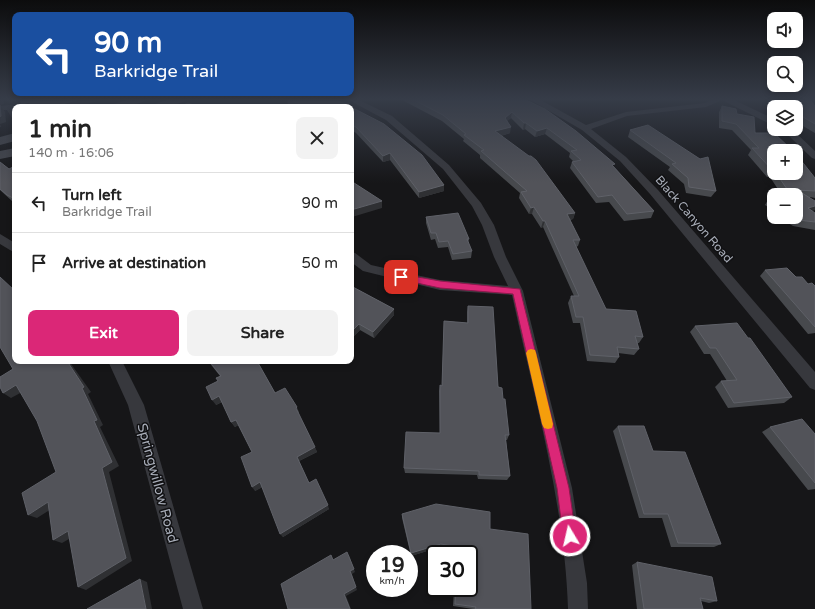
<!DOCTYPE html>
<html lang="en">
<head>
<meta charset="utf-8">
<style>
	body { margin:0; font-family:"Varela Round",sans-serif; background:#f2f2f2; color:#222; height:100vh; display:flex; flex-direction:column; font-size:15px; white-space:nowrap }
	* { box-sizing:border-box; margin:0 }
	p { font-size:13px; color:#767676 }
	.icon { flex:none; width:22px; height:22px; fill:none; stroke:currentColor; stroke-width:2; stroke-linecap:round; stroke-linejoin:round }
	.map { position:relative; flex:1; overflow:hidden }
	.drawer { position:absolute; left:12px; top:104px; width:342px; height:260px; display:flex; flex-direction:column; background:#fff; border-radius:8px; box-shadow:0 2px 6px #0003 }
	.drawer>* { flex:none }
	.top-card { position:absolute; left:12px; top:12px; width:342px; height:84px; border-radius:8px; box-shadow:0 2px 6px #0003; background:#1a4fa0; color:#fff; overflow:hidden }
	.tools { position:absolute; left:767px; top:12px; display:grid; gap:8px }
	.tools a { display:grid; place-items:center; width:36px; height:36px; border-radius:8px; background:#fff; box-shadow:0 2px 6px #0003; font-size:20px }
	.speed { position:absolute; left:366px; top:545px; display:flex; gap:8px; font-size:20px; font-weight:700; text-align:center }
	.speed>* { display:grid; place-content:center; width:52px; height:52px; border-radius:50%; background:#fff; box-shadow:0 2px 6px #0003; line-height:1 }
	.speed small { font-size:10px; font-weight:400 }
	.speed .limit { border:2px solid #111; border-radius:6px; background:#fff; color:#111 }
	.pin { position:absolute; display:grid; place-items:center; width:34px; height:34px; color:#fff; margin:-17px; border-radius:8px; box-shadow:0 2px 6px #0006 }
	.me { position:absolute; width:44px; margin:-22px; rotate:351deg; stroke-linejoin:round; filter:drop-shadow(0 0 3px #0008) }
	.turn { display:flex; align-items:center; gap:14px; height:84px; padding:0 16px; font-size:18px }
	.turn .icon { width:52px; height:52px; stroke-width:2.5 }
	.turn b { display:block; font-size:28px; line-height:34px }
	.round { display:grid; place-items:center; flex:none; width:42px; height:42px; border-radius:8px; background:#f2f2f2 }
	.headline { display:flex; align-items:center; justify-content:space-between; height:68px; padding:0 16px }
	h1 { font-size:24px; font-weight:700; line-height:30px }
	.cta { display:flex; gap:8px; margin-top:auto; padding:8px 16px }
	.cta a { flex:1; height:46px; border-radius:8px; background:#db2777; color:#fff; font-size:16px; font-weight:700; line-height:46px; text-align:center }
	.cta a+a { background:#f2f2f2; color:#222 }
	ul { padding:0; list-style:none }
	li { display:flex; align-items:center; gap:12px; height:60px; padding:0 16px; border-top:1px solid #e0e0e0 }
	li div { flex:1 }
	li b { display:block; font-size:15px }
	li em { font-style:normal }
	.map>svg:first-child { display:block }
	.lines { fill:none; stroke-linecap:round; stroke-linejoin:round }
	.minor { fill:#37383d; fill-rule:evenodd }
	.secondary { fill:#45474d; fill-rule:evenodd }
	.wall { fill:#47494d }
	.shaded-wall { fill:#2f3033 }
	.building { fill:#525359; stroke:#5f6168 }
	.route { fill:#db2777; stroke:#8e194d }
	.slow { fill:#f59e0b }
	.labels { text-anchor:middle; stroke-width:3; stroke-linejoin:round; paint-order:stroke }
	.street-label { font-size:12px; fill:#a8adb8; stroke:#111113 }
	.near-street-label { font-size:14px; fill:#a8adb8; stroke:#111113 }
</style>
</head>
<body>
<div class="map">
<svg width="815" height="609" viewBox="0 0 815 609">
	<rect width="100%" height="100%" fill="#161618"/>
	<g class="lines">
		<!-- minor -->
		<path class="minor" d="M345 98H355L392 116 449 165 481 203 494 225 506 257 523 291 572 488 587 583 588 609H568C565 505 534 397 512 295L440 290 363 271 351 262V252L355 253 371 265 416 275 440 280 508 286 494 257 482 225 472 206 443 169 386 120Z
			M527 98H537L586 125 626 112 705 103 715 98H730L774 119V126L722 100 706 107 627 116 591 129 626 157 658 190 815 372V390L810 388 650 194 620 161 582 130Z
			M10 105H13L15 109V119L12 118 7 110H0V106Z
			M779 129H789L796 133 815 151V159L812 158 790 137Z
			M0 234 15 243V253L0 244Z
			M108 361H122L144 405 203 609H183L128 405Z"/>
		<!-- secondary -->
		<path class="secondary" d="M132 98H149L147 100 129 107H112L114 104Z
			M172 98H189L187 100 170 107H153L155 104Z
			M15 133V141L0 145V137Z
			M15 148V156L0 159V151Z"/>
	</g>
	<!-- wall -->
	<path class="wall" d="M396 98H522L614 167 654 211 651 218 624 221 609 202 596 203 570 168 572 162 573 161 569 157 570 153 545 134 535 137 525 129 523 130 511 118 507 121 510 133 501 136 575 213 573 219 570 220 580 240 578 246 576 247 606 309 643 337 639 343H637L639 349 634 355 618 353 619 357 615 363 587 361 580 323H573L568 303 571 296H574L543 227 541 228 532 214H529L519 198 520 193 480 158V155L463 141 464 139 442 121 404 101Z
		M589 98H597L596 100Z
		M771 98H809L815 106V133L796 122V107H777Z
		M287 99 351 107H293L288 105Z
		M722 106 737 114 774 151V173H796L815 178V198L810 197 815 222V230L793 226 780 218 781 217H796L770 177H767L748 155 751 150 732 130 719 128V112Z
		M351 107 444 185V191L419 198 390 160 383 162 356 133 351 130Z
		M630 130 700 159 716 191 711 197 686 193 684 184 668 170 670 167 628 137Z
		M0 162 9 169H15V203L12 201 0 190Z
		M774 197V211L765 205 769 198Z
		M426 217 469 239 468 243 472 251 471 258 452 260 448 247 438 248 435 239 431 240 426 223Z
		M765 270 796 277 808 284 815 286V333L808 334 760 276Z
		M351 286 394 309V315L374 338 360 330 353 337 351 335Z
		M468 306 503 399 509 435 507 440H506L510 476 507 480 478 479 477 475 405 473 404 468 440 433 439 391 440 385 442 386 444 321 467 323V312Z
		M695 326 748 338 792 397 784 403 728 408 715 387 721 381H727L710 354H704L690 332Z
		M208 361H257L275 393 299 412 298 413 317 452 299 461 309 483 329 509 283 537 262 487 255 491 252 452 238 425 235 427 231 422 222 402 216 405 218 381 220 376Z
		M618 426 653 451 721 544 714 547H671L662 518H639L613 431Z
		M770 427 815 434V489L808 490 762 432Z
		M402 514 490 529 531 609H473L453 606 454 588H469V554H456V550L440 547 411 556 402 518Z
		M637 562 717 601 709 603 701 601 703 609H637L632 565Z"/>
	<!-- shaded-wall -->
	<path class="shaded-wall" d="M0 98H3L4 104 0 105Z
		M83 98H107L76 107H52Z
		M29 102 32 107H24L22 104Z
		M0 105 5 112 6 122 0 124 1 127H0Z
		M512 112 511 118 504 124 505 118Z
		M524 123H526L525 129 523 130Z
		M511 127 510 133 494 138 495 131Z
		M547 128 545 134 535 137 537 131Z
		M390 153V160L383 162V156Z
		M444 185V191L419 198V192Z
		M382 201V208L352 217 351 210Z
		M815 206V210L802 215 808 208Z
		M534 207 532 214H529L531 208Z
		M575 213 573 219 565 220 567 214Z
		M543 221H545L543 227 541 228Z
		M394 309V315L374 338 373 332Z
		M359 324 360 330 353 337 352 331Z
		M67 361H69L91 392 88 394 103 425 100 427 119 466 109 472 132 561 86 590 78 587Z
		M16 385 24 391 11 398 3 393Z
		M219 396 222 402 216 405 212 400Z
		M297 407 299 412 298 413 296 408Z
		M236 420 239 425 235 427 231 422Z
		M315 447 317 452 299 461 297 457Z
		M260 482 263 487 255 491 252 487Z
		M48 502 56 506 37 518 28 515Z
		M328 505 329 509 283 537 280 534Z
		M68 531 76 535 62 543 53 540Z
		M441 544 440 547 411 556V553Z
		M349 555 355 572 352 574 357 590 346 596 351 609H350L344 594 350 571Z
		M140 579 147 582 152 609H146Z"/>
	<!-- building -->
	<path class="building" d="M19 98H83L52 107H32L29 102 22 104Z
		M289 98H333L351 107H308L287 99Z
		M410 98H522L545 109 576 131 615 164 612 165 654 211 627 214 612 195 598 197 572 162 581 160 571 151 577 150 547 128 537 131 526 123H524L512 112 505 118 511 127 495 131 529 156H531L536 160 575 213 567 214 580 240H573L606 309 636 311 643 337 635 336 639 349 617 347 619 357 590 355 583 317H576L571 296H579L545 221H543L534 207 531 208 521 192 527 191 481 151 484 150 464 135 466 134 443 115Z
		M779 98H809L815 106V124L796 113V107H784Z
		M188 103 199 107H179Z
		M0 105 1 116 0 117Z
		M722 106 736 109 737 114 754 117 755 133H774L793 151H774V170H772L752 148H759L736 124 722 121Z
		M351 107 384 124 422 155 444 185 419 192 390 153 383 156 356 127 351 125Z
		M648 125 700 159 708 157 716 191 689 187 688 178 672 164 676 163 630 130Z
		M796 154 815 178V191L797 190 815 201V206L808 208 815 213V222L798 220 794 217H796V195H780L796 190 787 189 776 173H796Z
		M0 162 9 169 13 167 15 169V199L7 195 0 189Z
		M351 181 382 201 351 210Z
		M774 197V201L769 198Z
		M458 213 469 239H467L472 251 453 254 448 241 439 242 436 233H431L426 217Z
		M787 268 796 277H802L808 284 812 283 815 286V327L765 270Z
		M0 277 15 291V361H67L84 387 82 388 97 420 94 421 112 462 102 468 126 558 78 587 68 531 53 540 48 502 28 515 22 493 56 472 37 421 16 385 3 393 0 387V377L13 369 0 347Z
		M351 286 394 309 373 332 359 324 352 331 351 330Z
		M468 306 493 307 498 387 502 388 503 399H505L509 435H505L510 476 479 475V471L404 468 406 432 440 433V385L442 386 444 321 468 323Z
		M737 323 748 338H750L792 397 734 403 721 381 737 380 716 348H710L695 326Z
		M209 361H257L275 393 285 388 297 407 296 408 315 447 297 457 309 483 316 479 328 505 280 534 260 482 252 487 241 457 252 452 236 420 231 422 219 396 212 400 206 387 218 381 216 378 221 376Z
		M802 419 815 434V483L770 427Z
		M618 426H644L653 451 685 452 721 544 678 543 668 514H644Z
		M436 504 490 512V529L528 534 531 609H475L476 607 455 604 456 588H469V554H457L458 547 441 544 411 553 402 514Z
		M347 552 354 569 350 571 356 587 344 594 350 609H288L281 584 331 555 333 560Z
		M637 562 712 577 717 601 700 598 703 609H644Z
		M140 579 146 609H87Z"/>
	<!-- sky -->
	<linearGradient id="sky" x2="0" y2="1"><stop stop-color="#0c0c0d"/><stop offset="0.54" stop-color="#363c48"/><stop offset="1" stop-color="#363c48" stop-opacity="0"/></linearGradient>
	<rect width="815" height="183" fill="url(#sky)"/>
	<!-- route -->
	<path class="route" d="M398 274H401L440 281 520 289 569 488 576 536 575 540 570 542 565 540 563 536 557 488 513 294 440 288 398 279 397 277Z"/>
	<!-- slow -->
	<path class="slow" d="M531 349 535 350 536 353 553 424 552 428 548 429 544 428 542 424 526 353 528 350Z"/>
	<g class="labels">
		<!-- street labels -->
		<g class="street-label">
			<text transform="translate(694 219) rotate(49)" y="4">Black Canyon Road</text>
		</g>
		<!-- near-street labels -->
		<g class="near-street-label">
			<text transform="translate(158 483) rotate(75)" y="5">Springwillow Road</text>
		</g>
	</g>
</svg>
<div class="tools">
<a><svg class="icon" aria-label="sound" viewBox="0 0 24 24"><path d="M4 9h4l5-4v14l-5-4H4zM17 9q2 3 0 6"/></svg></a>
<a><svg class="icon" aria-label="search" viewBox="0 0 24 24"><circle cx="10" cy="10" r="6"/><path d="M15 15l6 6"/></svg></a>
<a><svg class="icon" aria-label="layers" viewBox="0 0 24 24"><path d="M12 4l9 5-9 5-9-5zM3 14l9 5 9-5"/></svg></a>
<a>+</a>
<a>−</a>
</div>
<div class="speed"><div>19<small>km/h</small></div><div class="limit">30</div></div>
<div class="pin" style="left:401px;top:277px;background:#d93025"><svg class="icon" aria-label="arrive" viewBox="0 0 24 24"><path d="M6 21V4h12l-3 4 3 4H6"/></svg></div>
<svg class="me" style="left:570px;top:536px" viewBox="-20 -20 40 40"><circle r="17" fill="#db2777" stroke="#fff" stroke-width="3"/><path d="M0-11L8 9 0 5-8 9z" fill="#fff"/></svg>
<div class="top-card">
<div class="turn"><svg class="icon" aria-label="left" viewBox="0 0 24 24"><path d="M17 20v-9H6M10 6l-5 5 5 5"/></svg><div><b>90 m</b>Barkridge Trail</div></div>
</div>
<section class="drawer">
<div class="headline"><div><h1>1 min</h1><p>140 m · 16:06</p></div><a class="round"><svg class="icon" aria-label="close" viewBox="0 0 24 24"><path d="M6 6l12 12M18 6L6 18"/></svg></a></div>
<ul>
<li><svg class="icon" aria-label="left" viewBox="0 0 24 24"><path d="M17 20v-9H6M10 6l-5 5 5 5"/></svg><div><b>Turn left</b><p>Barkridge Trail</p></div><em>90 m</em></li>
<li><svg class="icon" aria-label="arrive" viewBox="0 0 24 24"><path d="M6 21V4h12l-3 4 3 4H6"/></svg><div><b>Arrive at destination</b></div><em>50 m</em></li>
</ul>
<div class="cta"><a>Exit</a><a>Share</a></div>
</section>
</div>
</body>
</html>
